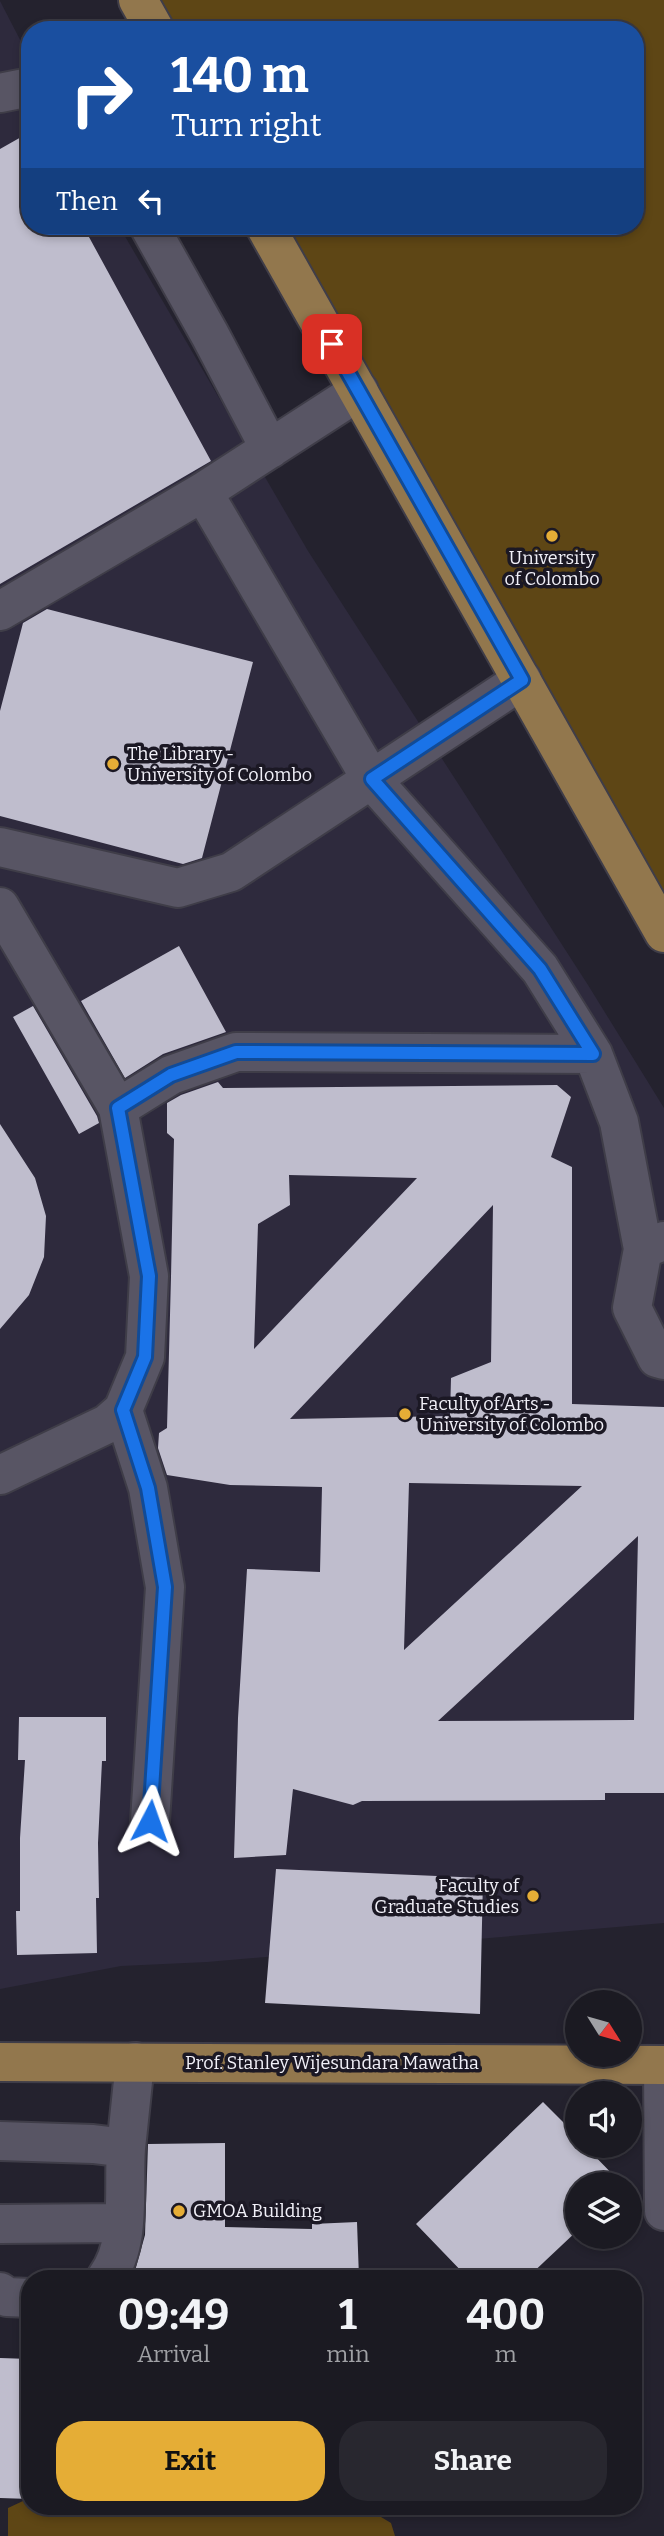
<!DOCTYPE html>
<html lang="en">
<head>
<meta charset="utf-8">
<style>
	body { margin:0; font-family:Bitter,serif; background:#28272f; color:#f1f3f6; height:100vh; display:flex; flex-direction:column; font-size:26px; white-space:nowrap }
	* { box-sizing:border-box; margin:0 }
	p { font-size:23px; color:#a0a1a5 }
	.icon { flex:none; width:38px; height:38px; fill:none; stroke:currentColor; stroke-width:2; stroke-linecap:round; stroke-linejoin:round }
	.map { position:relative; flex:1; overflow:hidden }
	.panel { position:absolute; left:21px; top:2270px; width:621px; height:245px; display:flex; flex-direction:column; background:#1b1a22; border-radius:28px; box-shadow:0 4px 10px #0003,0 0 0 2px #393840 }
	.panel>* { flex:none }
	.top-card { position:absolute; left:21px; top:21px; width:623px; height:214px; border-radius:28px; box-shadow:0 4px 10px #0003,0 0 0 2px #393840; background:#1a4fa0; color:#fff; overflow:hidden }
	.needle { width:46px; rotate:127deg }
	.controls { position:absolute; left:565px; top:1990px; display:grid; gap:14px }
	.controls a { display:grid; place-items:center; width:77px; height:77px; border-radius:50%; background:#1b1a22; box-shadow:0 4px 10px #0003,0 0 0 2px #393840; font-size:35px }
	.pin { position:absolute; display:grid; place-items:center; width:60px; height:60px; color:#fff; margin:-30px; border-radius:14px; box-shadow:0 4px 10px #0006 }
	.me { position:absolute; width:77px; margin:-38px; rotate:4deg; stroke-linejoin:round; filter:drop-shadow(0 0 5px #0008) }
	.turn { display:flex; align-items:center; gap:24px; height:147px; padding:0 35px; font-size:32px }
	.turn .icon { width:91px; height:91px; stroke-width:2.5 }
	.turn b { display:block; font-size:49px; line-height:60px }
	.then { display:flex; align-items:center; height:66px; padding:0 35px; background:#0003; gap:14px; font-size:26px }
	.eta { display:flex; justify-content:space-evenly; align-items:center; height:119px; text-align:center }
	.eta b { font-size:42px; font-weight:700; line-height:49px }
	.action { display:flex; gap:14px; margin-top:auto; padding:14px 35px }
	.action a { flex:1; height:80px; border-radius:28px; background:#e5ad36; color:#111; font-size:28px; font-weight:700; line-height:80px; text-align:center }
	.action a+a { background:#28272f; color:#f1f3f6 }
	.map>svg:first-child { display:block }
	.built { fill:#2e2a3d }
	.green { fill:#5e4615 }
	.building { fill:#bfbdcd; fill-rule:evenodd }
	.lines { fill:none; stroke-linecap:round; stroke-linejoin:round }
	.minor-casing { stroke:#3f3d48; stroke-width:42 }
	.major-casing { stroke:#3f3d48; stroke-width:42 }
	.minor { stroke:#585564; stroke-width:38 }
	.major { stroke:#92774d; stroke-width:38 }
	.route-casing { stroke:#114b97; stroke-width:18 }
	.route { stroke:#1a73e8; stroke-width:12 }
	.poi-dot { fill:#e5ad36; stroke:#1b1824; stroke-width:2.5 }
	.labels { text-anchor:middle; stroke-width:7; stroke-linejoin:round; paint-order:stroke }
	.poi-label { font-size:18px; fill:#f1f0f8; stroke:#1b1824; text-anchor:start }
	.street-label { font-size:18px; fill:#f1f0f8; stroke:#1b1824 }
</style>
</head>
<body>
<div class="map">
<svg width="664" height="2536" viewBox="0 0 664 2536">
	<rect width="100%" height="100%" fill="#24222e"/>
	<!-- built -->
	<path class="built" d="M0 1 30 59V226H119L308 551 588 985 664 1108V1923L207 1962 121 1966 0 1989Z"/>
	<!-- green -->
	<path class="green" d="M138 0H664V933L265 226H635V30H155Z
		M23 2501H30V2506L366 2508 391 2523 395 2536H8V2508Z"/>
	<!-- building -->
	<path class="building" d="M30 132V226H83L211 461 0 584V149Z
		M47 609 253 662 202 858 183 864 0 816V711L23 623Z
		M179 946 226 1032 163 1054 125 1078 81 1001Z
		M33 1006 97 1116 99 1123 79 1134 13 1017Z
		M218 1082 223 1088 557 1085 571 1097 551 1157 572 1167V1404L664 1407V1793H605V1800L362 1801 353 1805 293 1789 286 1855 234 1858 238 1718 247 1569 320 1572 322 1487 230 1485 167 1475 158 1448 159 1433 167 1428 171 1277 174 1139 167 1133V1103L181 1095ZM289 1175 417 1178 254 1349 258 1224 290 1205ZM493 1205 491 1362 451 1378 450 1416 290 1419ZM409 1483 582 1486 404 1650ZM638 1536 634 1720 438 1721Z
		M0 1124 35 1178 46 1216 44 1257 29 1295 0 1329Z
		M19 1717H106V1761H102L98 1843 99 1898H96L97 1953 17 1955 16 1911H20V1838L25 1760H18Z
		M276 1869 483 1878 480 2014 265 2003Z
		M543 2102 578 2137V2146H585L622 2184H578V2230L527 2278H468L416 2224Z
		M225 2143V2227L312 2229V2224L357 2222 359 2278H133L145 2235 148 2144Z
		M0 2358 30 2359V2499L0 2498Z"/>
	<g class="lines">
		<defs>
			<path id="minor" d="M0 93 30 87
				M149 226 210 335 270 449
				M203 492 371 779 540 969 593 1054 619 1122 643 1249 664 1241
				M0 611 203 492 359 391
				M0 847 178 888 231 872 522 680
				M0 907 118 1108 149 1276 145 1357 123 1410 107 1424 0 1475
				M118 1108 171 1075 236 1052 593 1054
				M643 1249 632 1308 657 1358 664 1360
				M123 1410 148 1488 165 1587 150 1821
				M663 2065 664 2211
				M0 2141 93 2144 126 2148
				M0 2224 122 2223
				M106 2278C132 2244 123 2190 126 2148 129 2119 132 2091 135 2062
				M0 2292 7 2297 30 2298"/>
			<path id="major" d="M138 0 155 30
				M265 226 664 933
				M0 2062 664 2065"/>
		</defs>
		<!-- minor casing -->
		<use href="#minor" class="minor-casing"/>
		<!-- major casing -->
		<use href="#major" class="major-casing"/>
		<!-- minor -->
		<use href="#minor" class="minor"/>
		<!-- major -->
		<use href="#major" class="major"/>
	</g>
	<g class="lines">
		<defs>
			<path id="route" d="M150 1821 165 1587 148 1488 123 1410 145 1357 149 1276 118 1108 171 1075 236 1052 593 1054 540 969 372 779 522 680 332 344"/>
		</defs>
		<!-- route casing -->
		<use href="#route" class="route-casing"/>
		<!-- route -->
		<use href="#route" class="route"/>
	</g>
	<!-- markers -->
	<g class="poi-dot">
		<circle cx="552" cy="536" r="7"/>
		<circle cx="113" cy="764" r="7"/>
		<circle cx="405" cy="1414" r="7"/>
		<circle cx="533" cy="1896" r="7"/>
		<circle cx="179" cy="2211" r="7"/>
	</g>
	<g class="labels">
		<!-- poi labels -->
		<g class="poi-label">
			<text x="552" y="564" text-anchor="middle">University<tspan x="552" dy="21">of Colombo</tspan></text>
			<text x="127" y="760">The Library -<tspan x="127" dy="21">University of Colombo</tspan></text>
			<text x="419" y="1410">Faculty of Arts -<tspan x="419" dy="21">University of Colombo</tspan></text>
			<text x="519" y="1892" text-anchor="end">Faculty of<tspan x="519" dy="21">Graduate Studies</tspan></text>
			<text x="193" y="2217">GMOA Building</text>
		</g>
		<!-- street labels -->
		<g class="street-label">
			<text x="332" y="2069">Prof. Stanley Wijesundara Mawatha</text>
		</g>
	</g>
</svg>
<div class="controls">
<a><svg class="needle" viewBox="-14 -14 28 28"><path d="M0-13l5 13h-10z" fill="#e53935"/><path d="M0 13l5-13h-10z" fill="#a0a1a5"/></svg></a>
<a><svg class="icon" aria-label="sound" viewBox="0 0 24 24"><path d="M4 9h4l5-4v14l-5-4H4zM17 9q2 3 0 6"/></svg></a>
<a><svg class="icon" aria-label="layers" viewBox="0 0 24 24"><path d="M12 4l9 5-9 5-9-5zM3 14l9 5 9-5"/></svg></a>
</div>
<div class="pin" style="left:332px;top:344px;background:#d93025"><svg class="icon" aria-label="arrive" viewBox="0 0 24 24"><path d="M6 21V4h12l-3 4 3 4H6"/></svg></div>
<svg class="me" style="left:150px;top:1821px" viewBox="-20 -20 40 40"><path d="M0-17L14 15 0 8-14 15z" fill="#1a73e8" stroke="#fff" stroke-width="4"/></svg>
<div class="top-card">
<div class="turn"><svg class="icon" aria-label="right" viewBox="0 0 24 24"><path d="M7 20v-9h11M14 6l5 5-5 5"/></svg><div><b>140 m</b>Turn right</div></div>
<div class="then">Then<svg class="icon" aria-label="left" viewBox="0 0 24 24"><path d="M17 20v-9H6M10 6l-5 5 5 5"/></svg></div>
</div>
<section class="panel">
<div class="eta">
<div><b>09:49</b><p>Arrival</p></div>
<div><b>1</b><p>min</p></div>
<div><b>400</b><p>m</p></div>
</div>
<div class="action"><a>Exit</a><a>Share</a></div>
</section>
</div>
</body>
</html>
